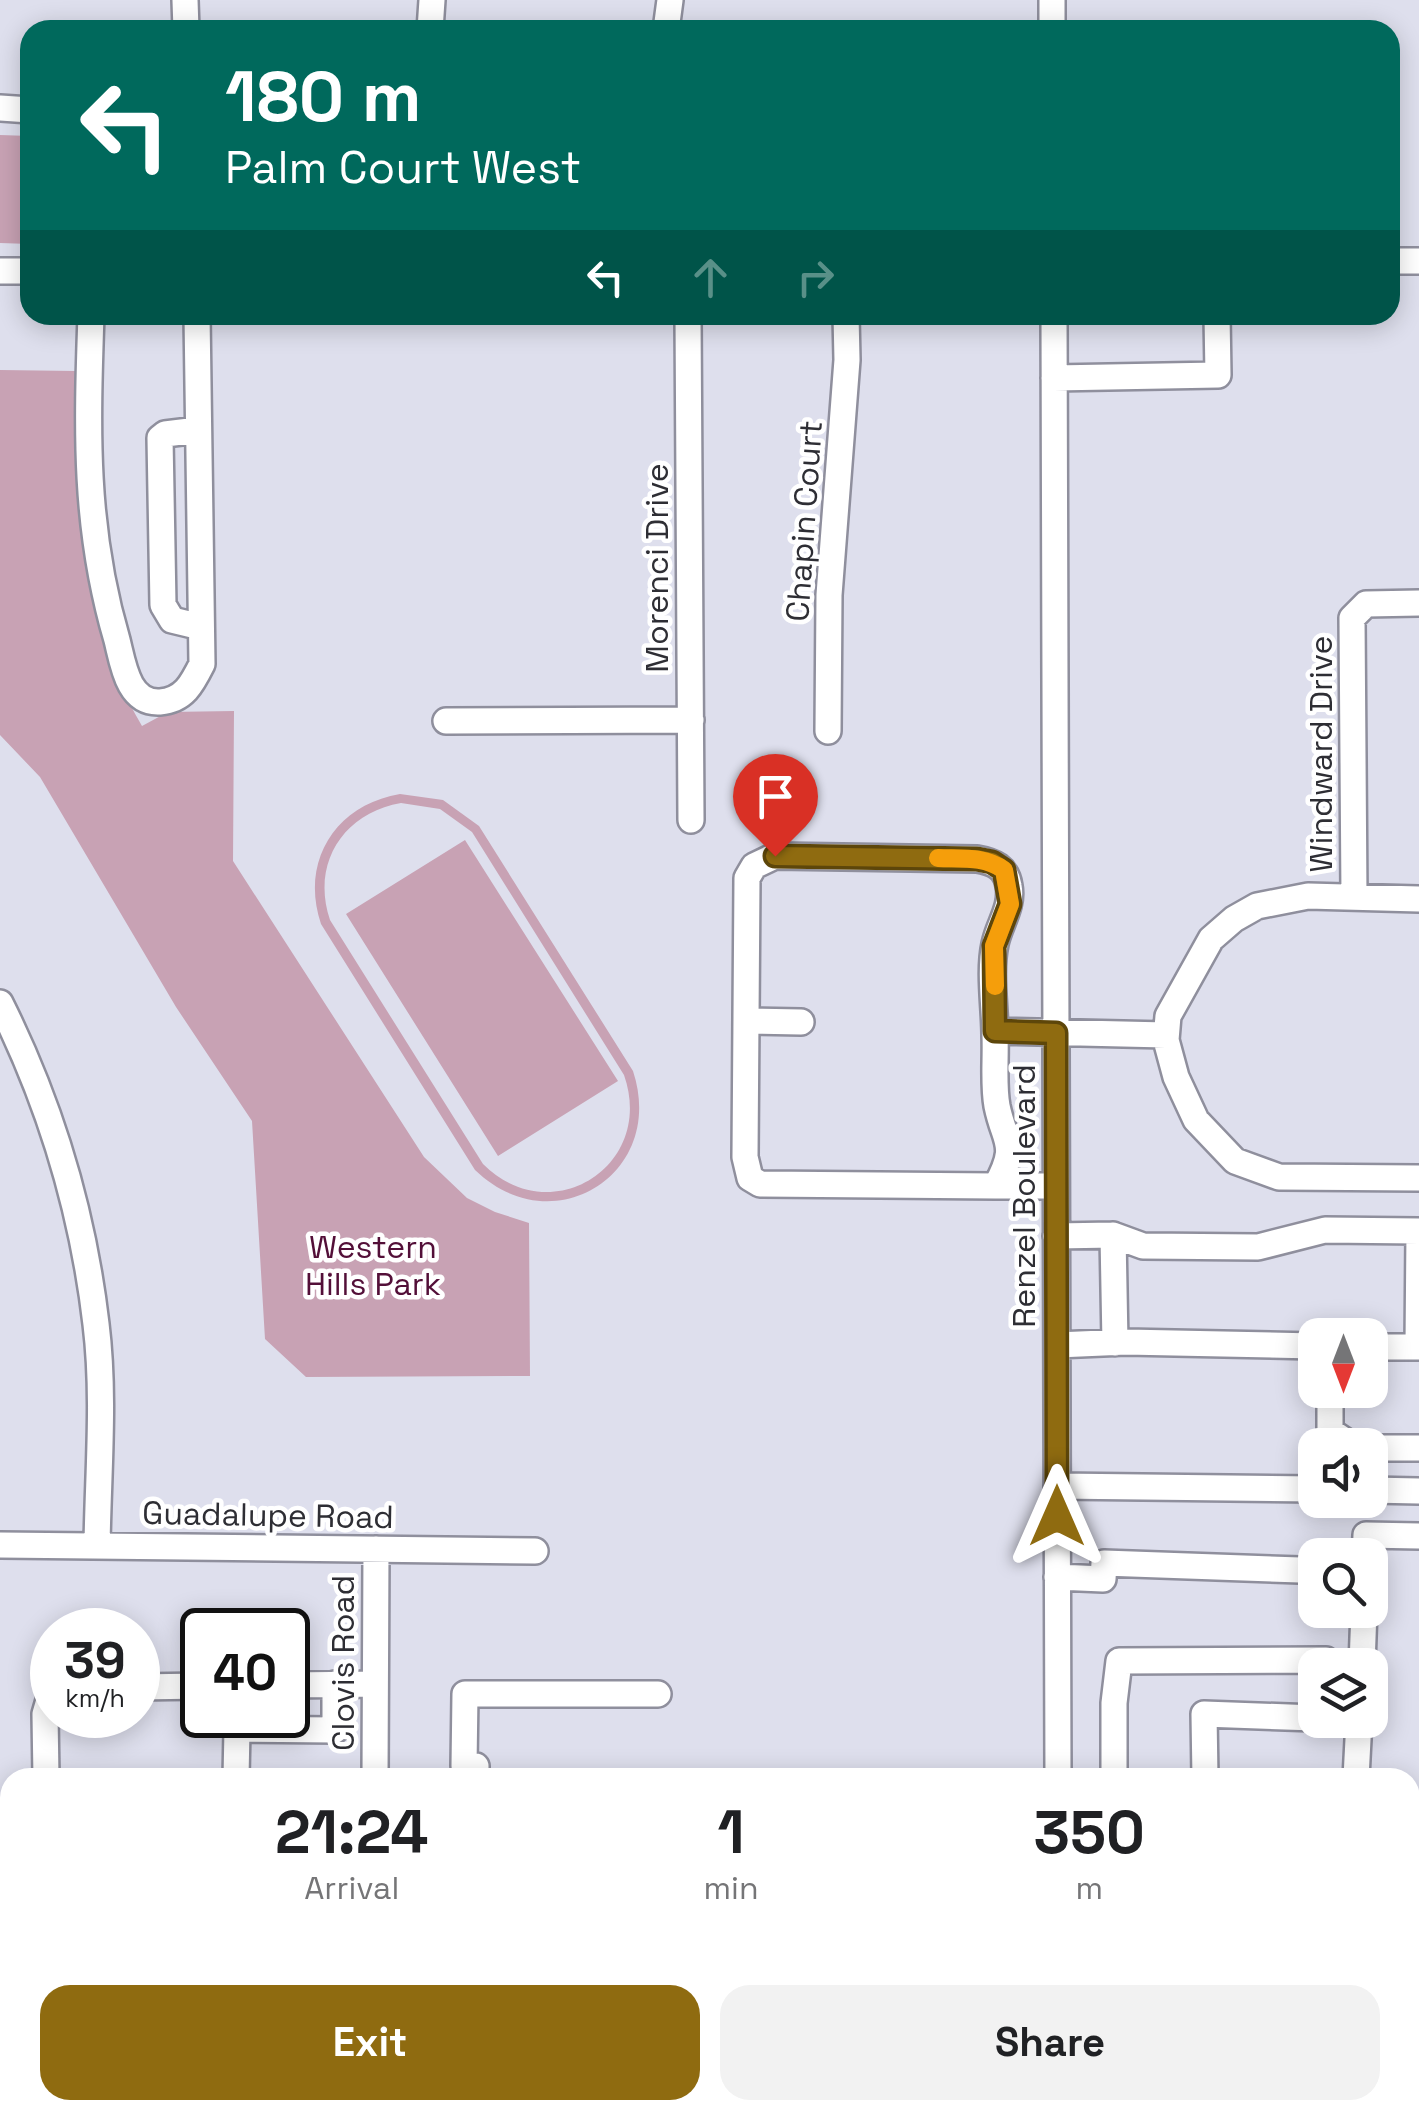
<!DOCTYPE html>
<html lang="en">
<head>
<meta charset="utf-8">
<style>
	body { margin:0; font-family:"Space Grotesk",sans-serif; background:#f2f2f2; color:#202124; height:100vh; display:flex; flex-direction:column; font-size:38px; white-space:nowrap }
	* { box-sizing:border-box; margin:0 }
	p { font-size:32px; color:#757577 }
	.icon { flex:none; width:55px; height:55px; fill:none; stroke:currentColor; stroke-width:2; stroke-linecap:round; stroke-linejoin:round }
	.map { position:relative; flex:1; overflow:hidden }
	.side { position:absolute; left:0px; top:1768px; width:1420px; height:352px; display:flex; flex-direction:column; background:#fff; border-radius:30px 30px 0 0; box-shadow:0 5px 25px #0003 }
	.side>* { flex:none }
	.banner { position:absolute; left:20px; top:20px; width:1380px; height:305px; border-radius:30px; box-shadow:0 5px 25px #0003; background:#00695c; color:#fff; overflow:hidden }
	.needle { width:65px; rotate:180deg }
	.buttons { position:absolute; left:1298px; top:1318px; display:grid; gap:20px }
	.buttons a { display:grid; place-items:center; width:90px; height:90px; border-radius:20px; background:#fff; box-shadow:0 5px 25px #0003; font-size:50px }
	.speed { position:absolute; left:30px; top:1608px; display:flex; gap:20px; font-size:50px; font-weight:700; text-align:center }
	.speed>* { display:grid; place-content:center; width:130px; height:130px; border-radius:50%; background:#fff; box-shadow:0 5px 25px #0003; line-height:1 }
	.speed small { font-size:25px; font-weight:400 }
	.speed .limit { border:5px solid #111; border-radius:15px; background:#fff; color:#111 }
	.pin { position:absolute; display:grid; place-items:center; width:85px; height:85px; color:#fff; margin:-102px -42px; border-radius:50% 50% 50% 0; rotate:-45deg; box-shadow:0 0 10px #0007 }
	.pin .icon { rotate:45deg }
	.me { position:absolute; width:110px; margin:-55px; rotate:0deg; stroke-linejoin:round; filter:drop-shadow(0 0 8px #0008) }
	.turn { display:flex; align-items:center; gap:35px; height:210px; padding:0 40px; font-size:45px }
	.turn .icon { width:130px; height:130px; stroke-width:2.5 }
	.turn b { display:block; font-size:70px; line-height:85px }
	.lanes { display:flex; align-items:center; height:95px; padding:0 40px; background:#0003; justify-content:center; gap:50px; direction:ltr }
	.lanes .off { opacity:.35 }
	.eta { display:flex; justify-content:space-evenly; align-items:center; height:170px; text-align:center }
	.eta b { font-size:60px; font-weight:600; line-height:70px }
	.button { display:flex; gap:20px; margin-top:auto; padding:20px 40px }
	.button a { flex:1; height:115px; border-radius:30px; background:#8f6b10; color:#fff; font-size:40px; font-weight:600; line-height:115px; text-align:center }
	.button a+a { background:#f2f2f2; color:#202124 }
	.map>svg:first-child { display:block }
	.green { fill:#c8a2b4; fill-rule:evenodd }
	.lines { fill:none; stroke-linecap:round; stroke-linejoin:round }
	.minor-casing { stroke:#8f8f9d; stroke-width:30 }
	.major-casing { stroke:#8f8f9d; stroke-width:38 }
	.minor { stroke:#fff; stroke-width:25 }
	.major { stroke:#fff; stroke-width:32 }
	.route-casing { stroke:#5d460a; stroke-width:25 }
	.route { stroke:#8f6b10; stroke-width:18 }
	.slow { stroke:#f59e0b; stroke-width:18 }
	.labels { text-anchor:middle; stroke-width:9; stroke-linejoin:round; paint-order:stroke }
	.street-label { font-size:32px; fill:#2e2e34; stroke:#fff }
	.park-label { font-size:32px; fill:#530f38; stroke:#fff }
</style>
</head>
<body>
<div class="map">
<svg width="1419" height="2118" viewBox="0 0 1419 2118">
	<rect width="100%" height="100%" fill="#dedfed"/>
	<!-- green -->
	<path class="green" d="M0 135 30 136V244L0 243Z
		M0 370 75 371C74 492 79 619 142 726L168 712 234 711 233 861 424 1157 467 1198 495 1212 529 1223 530 1376 306 1377 265 1339 252 1121 176 1007 40 777 0 735Z
		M400 794 443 800 479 826 633 1071C667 1174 553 1245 475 1170L321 924C300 862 335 805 400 794ZM401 803 440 809 472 832 624 1075C656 1166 551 1232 483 1164L330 920C311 864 343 813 401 803Z
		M465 840 618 1081 498 1156 346 914Z"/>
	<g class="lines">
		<defs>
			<path id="minor" d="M185 0 186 30
				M1052 0V30
				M430 30 432 0
				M666 30 670 0
				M0 108 30 110
				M1390 261H1419
				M0 271H30
				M91 315C87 430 84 528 117 640 123 664 128 704 160 702 184 700 192 684 202 664L197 315
				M688 315 691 820
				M1054 315 1058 1778
				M1054 378 1218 375 1217 315
				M198 430 165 434 160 438 163 605 172 620 201 627
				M446 721 691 720
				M828 731 829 595 847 360 846 315
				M775 856 977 859C994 862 1006 867 1009 886 1013 907 999 924 995 944 989 972 995 1008 995 1036 996 1059 993 1084 997 1106 1005 1145 1019 1143 996 1186L760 1184 750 1178 745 1157 747 878 754 866Z
				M1354 897 1352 618 1366 604 1419 603
				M1419 899 1308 896 1257 906 1234 919 1211 939 1168 1016 1166 1040 1176 1077 1196 1120 1235 1161 1279 1177 1419 1178
				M0 1003C50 1103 83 1213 96 1324 105 1397 98 1473 97 1546
				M746 1021 801 1022
				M995 1031 1166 1035
				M996 1186H1056
				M1113 1235 1115 1343
				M1056 1236 1113 1235 1143 1246 1258 1247 1325 1230 1419 1231 1418 1347
				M1057 1345 1126 1342 1315 1346
				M1370 1347H1419
				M1330 1390V1431L1351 1445
				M1370 1448H1419
				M1057 1486 1315 1489
				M1370 1490 1419 1491
				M0 1545 535 1551
				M1365 1555 1366 1535 1419 1536
				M1057 1577 1103 1579 1104 1563 1300 1570
				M1362 1665 1364 1610
				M288 1685 375 1684
				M138 1687 202 1686
				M46 1778 45 1714 52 1690
				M236 1778 237 1729 335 1730V1684
				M375 1778 376 1549
				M476 1778V1766H464L465 1694H658
				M1114 1778V1703L1119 1661 1326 1660V1665
				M1205 1778 1204 1714 1315 1718
				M1356 1778 1359 1720
				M1410 1949H1419
				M1410 2001H1419
				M213 2110V2118
				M350 2110V2118
				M1283 2110 1284 2118
				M71 2118V2110
				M134 2118V2110
				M277 2118 278 2110
				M432 2118V2110
				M778 2118V2110
				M974 2118V2110
				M1054 2118 1055 2110
				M1218 2118 1219 2110
				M1356 2118V2110"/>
			<path id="major" d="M0 2041H10
				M1410 2065H1419
				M0 2085 10 2086
				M1396 2110H1419"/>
		</defs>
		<!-- minor casing -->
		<use href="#minor" class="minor-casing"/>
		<!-- major casing -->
		<use href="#major" class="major-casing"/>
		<!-- minor -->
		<use href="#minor" class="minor"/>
		<!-- major -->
		<use href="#major" class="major"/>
	</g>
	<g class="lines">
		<defs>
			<path id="route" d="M775 856 977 859 992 862 1004 870 1010 904 994 946 995 1031 1056 1033 1057 1516"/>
		</defs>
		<!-- route casing -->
		<use href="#route" class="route-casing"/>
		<!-- route -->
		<use href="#route" class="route"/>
		<!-- slow -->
		<path class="slow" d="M938 858C963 859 984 856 1004 870L1010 904 994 946 995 986"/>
	</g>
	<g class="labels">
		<!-- street labels -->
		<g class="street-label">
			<text transform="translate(804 521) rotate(-86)" y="11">Chapin Court</text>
			<text transform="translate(657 568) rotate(-90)" y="11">Morenci Drive</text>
			<text transform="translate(1321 754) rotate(-90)" y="11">Windward Drive</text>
			<text transform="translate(1024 1196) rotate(-90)" y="11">Renzel Boulevard</text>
			<text transform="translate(268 1515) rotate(1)" y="11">Guadalupe Road</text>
			<text transform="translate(343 1663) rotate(-90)" y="11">Clovis Road</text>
		</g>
		<!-- park labels -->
		<g class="park-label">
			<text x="373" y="1258">Western<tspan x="373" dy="37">Hills Park</tspan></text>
		</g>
	</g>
</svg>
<div class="buttons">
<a><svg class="needle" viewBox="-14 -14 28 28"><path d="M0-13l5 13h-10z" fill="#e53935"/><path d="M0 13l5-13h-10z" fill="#757577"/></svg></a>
<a><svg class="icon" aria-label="sound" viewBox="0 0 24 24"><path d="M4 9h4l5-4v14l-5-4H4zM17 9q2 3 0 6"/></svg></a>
<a><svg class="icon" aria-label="search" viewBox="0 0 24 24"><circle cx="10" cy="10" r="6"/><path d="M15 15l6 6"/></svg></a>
<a><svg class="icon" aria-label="layers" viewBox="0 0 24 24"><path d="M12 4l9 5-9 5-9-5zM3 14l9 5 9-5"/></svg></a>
</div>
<div class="speed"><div>39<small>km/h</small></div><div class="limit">40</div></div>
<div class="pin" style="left:775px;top:856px;background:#d93025"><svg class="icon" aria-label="arrive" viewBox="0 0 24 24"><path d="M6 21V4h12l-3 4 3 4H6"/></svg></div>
<svg class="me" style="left:1057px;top:1516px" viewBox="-20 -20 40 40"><path d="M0-17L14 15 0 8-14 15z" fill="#8f6b10" stroke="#fff" stroke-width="4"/></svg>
<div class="banner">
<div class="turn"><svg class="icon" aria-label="left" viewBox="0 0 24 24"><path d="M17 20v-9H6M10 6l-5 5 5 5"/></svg><div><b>180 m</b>Palm Court West</div></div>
<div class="lanes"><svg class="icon" aria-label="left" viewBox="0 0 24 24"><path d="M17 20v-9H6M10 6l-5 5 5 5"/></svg><svg class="icon off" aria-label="ahead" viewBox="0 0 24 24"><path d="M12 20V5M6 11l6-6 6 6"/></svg><svg class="icon off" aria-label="right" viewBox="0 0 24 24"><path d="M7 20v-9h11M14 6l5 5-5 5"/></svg></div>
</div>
<section class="side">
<div class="eta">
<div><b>21:24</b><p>Arrival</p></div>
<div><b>1</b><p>min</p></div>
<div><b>350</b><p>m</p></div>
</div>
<div class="button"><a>Exit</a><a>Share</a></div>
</section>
</div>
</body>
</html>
